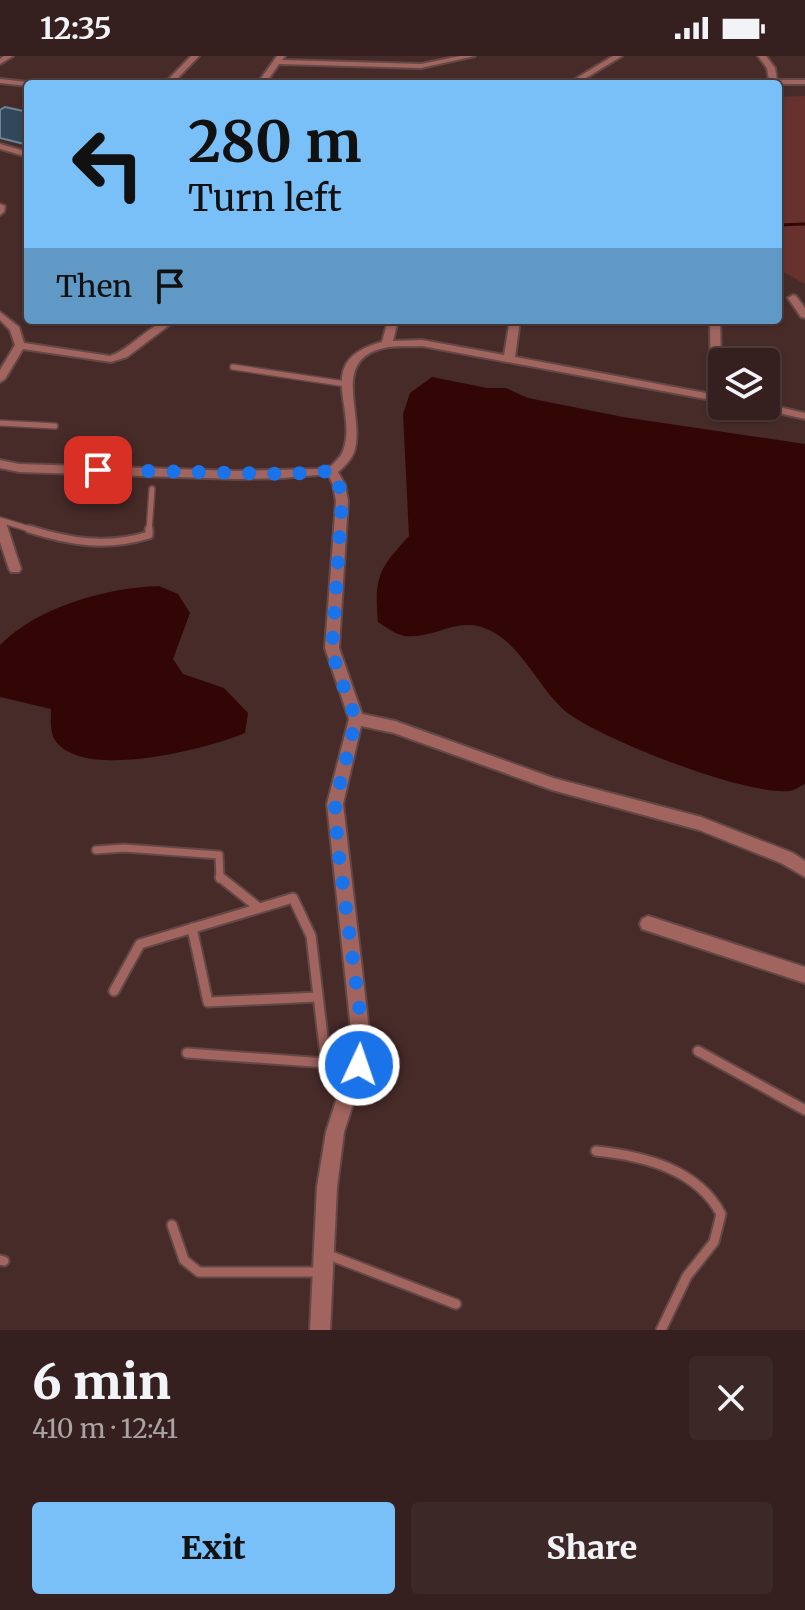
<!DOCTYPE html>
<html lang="en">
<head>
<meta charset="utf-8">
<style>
	body { margin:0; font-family:Merriweather,serif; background:#3d2828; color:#f1f3f6; height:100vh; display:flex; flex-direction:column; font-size:30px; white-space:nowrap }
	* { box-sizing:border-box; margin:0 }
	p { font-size:26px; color:#aaa3a4 }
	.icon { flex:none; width:44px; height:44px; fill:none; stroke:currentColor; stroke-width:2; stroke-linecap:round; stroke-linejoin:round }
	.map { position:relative; height:1274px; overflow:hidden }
	.panel { display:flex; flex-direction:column; background:#35201f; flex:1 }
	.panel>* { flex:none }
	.top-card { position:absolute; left:24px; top:24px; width:758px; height:244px; border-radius:8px; box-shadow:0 2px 6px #0004,0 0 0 2px #4f3e3d; background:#79bff8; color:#111; overflow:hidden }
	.controls { position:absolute; left:708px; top:292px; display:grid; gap:16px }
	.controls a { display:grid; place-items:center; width:72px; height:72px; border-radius:8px; background:#35201f; box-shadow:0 2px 6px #0004,0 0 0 2px #4f3e3d; font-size:40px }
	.pin { position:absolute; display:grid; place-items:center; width:68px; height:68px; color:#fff; margin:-34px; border-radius:16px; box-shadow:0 4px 12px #0006 }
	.me { position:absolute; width:88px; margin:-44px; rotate:3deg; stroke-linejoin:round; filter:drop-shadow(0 0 6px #0008) }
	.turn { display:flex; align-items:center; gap:28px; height:168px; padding:0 32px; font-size:36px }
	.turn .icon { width:104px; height:104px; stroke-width:2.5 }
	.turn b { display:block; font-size:56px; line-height:68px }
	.then { display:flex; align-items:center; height:76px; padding:0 32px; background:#0003; gap:16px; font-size:30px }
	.round { display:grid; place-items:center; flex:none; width:84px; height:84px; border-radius:8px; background:#3d2828 }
	.overview { display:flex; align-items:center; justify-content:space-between; height:136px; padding:0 32px }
	h1 { font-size:48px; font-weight:800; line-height:60px }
	.action { display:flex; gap:16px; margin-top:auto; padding:16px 32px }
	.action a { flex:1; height:92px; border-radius:8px; background:#79bff8; color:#111; font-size:32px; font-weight:800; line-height:92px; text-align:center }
	.action a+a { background:#3d2828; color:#f1f3f6 }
	.status { display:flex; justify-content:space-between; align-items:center; height:56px; padding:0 40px; background:#35201f; direction:ltr }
	.status svg { height:22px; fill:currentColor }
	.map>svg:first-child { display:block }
	.green { fill:#67322e }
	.water { fill:#330606 }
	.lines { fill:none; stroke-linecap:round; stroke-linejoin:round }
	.stream { stroke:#330606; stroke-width:3 }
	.building { fill:#32485a; stroke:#6b8498; stroke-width:2 }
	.lane-far2-casing { stroke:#634846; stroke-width:8 }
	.lane-far1-casing { stroke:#634846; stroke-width:11 }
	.lane-casing { stroke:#634846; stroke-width:13 }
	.street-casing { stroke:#634846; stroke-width:4 }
	.lane-far2 { stroke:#a1645e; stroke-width:5 }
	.lane-far1 { stroke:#a1645e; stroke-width:7 }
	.lane { stroke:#a1645e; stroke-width:9 }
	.street { fill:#a1645e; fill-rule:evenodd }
	.route { stroke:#1a73e8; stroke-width:14; stroke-dasharray:0 25.2 }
</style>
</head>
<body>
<div class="status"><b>12:35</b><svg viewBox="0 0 49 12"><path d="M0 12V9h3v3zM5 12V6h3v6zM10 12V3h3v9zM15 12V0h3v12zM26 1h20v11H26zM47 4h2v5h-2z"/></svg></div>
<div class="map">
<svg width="805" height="1274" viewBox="0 0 805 1274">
	<rect width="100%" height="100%" fill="#472b29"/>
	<!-- green -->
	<path class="green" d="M805 40V228L778 213V41Z"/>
	<!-- water -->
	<path class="water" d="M432 321 487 332H506L528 342 623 361 805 388V728C800 730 794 735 789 735 744 739 610 686 572 660 543 641 526 594 493 576 458 557 439 583 405 580 396 579 386 571 378 566 374 520 379 513 409 480L403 358 410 337Z
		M159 530 178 538 190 557 173 603 183 618 224 632 248 657 245 677C207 693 90 723 58 688 49 679 51 664 51 653L0 641V589C39 550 106 532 159 530Z"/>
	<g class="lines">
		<!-- stream -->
		<path class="stream" d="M778 169 805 168"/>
	</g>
	<!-- building -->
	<path class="building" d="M5 51 28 56V89L0 82V54Z"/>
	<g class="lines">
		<defs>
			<path id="lane-far2" d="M233 311 346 328
				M0 367 55 370
				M0 464 36 475
				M149 475 152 433"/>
			<path id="lane-far1" d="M29 473C70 486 107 492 149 479V473
				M96 794 124 792 219 799 220 823"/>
			<path id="lane" d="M220 821 259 852
				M192 872 208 946 317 941
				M114 935 140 888 293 842 311 880 326 1007 349 1030
				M698 995 805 1054
				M187 997 326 1007
				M596 1095C644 1100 697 1113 721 1158L714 1186 687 1220 661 1274
				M172 1169 184 1204 199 1216H321
				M326 1198 456 1248
				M0 1204 4 1205"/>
			<path id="street" d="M4 0H13L0 8V3Z
				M191 0H199L172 28H164Z
				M277 0H285L282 4 421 8 460 0H475L421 12 279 8 265 28H257Z
				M613 0H622L576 28H567Z
				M758 0H766L775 12 777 24H805V28H692L696 26 769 24 767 12Z
				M0 23 28 26 32 28H28V30L0 27Z
				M0 88 28 96V101L0 93Z
				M0 148 5 150 4 156 0 159Z
				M793 239 796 240 805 252V262L801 261 788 242Z
				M0 256 19 271 24 287 110 300C134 292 151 264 176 264L127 301 111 306 23 293 5 323 0 326V314L15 289 10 274 0 264Z
				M388 264H398L393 285 422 284 504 299 510 264H520L515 301 711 338 710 264H720L722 346 422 290C410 291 396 289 384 292 329 304 366 361 354 396 351 404 344 411 338 416L345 429 348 445 339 592 362 658 395 665 553 722 701 761 793 797 805 805V821L781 807 699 774 552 734 394 677 361 670 343 748 371 992 344 1076 337 1131 330 1274H310L317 1131 326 1076 353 992 327 748 349 663 325 592 336 445 333 429 328 418 283 422 237 423 19 416 0 412V404L19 408 237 415 317 413 331 410C335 406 341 401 343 395 359 352 311 305 382 286Z
				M766 348 805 357V363L756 352 755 350H766Z
				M0 463 6 467 21 513 19 516H11L9 513 0 486Z
				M648 860 805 911V927L642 873 640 868 642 863Z"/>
		</defs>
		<!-- lane-far2 casing -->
		<use href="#lane-far2" class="lane-far2-casing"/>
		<!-- lane-far1 casing -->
		<use href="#lane-far1" class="lane-far1-casing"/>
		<!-- lane casing -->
		<use href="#lane" class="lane-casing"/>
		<!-- street casing -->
		<use href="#street" class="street-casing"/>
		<!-- lane-far2 -->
		<use href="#lane-far2" class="lane-far2"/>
		<!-- lane-far1 -->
		<use href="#lane-far1" class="lane-far1"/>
		<!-- lane -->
		<use href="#lane" class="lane"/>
		<!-- street -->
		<use href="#street" class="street"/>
	</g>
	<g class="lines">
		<!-- route -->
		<path class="route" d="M98 414 288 418 332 415 339 429 342 445 332 592 337 613 356 663 335 748 338 793 362 972 359 1009"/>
	</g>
</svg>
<div class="controls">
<a><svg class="icon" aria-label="layers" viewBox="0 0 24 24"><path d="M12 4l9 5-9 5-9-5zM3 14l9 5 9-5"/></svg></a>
</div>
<div class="pin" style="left:98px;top:414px;background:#d93025"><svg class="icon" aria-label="arrive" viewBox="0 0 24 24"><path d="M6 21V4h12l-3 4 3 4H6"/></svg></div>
<svg class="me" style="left:359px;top:1009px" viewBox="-20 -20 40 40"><circle r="17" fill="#1a73e8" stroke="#fff" stroke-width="3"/><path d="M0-11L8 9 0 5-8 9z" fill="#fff"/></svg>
<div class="top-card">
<div class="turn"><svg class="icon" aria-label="left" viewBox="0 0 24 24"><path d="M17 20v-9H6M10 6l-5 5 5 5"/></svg><div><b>280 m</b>Turn left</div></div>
<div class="then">Then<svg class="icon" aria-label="arrive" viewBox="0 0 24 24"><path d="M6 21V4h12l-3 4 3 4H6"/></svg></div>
</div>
</div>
<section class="panel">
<div class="overview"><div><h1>6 min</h1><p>410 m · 12:41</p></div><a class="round"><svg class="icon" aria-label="close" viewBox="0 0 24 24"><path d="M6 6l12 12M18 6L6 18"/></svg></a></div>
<div class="action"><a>Exit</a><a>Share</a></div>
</section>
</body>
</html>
